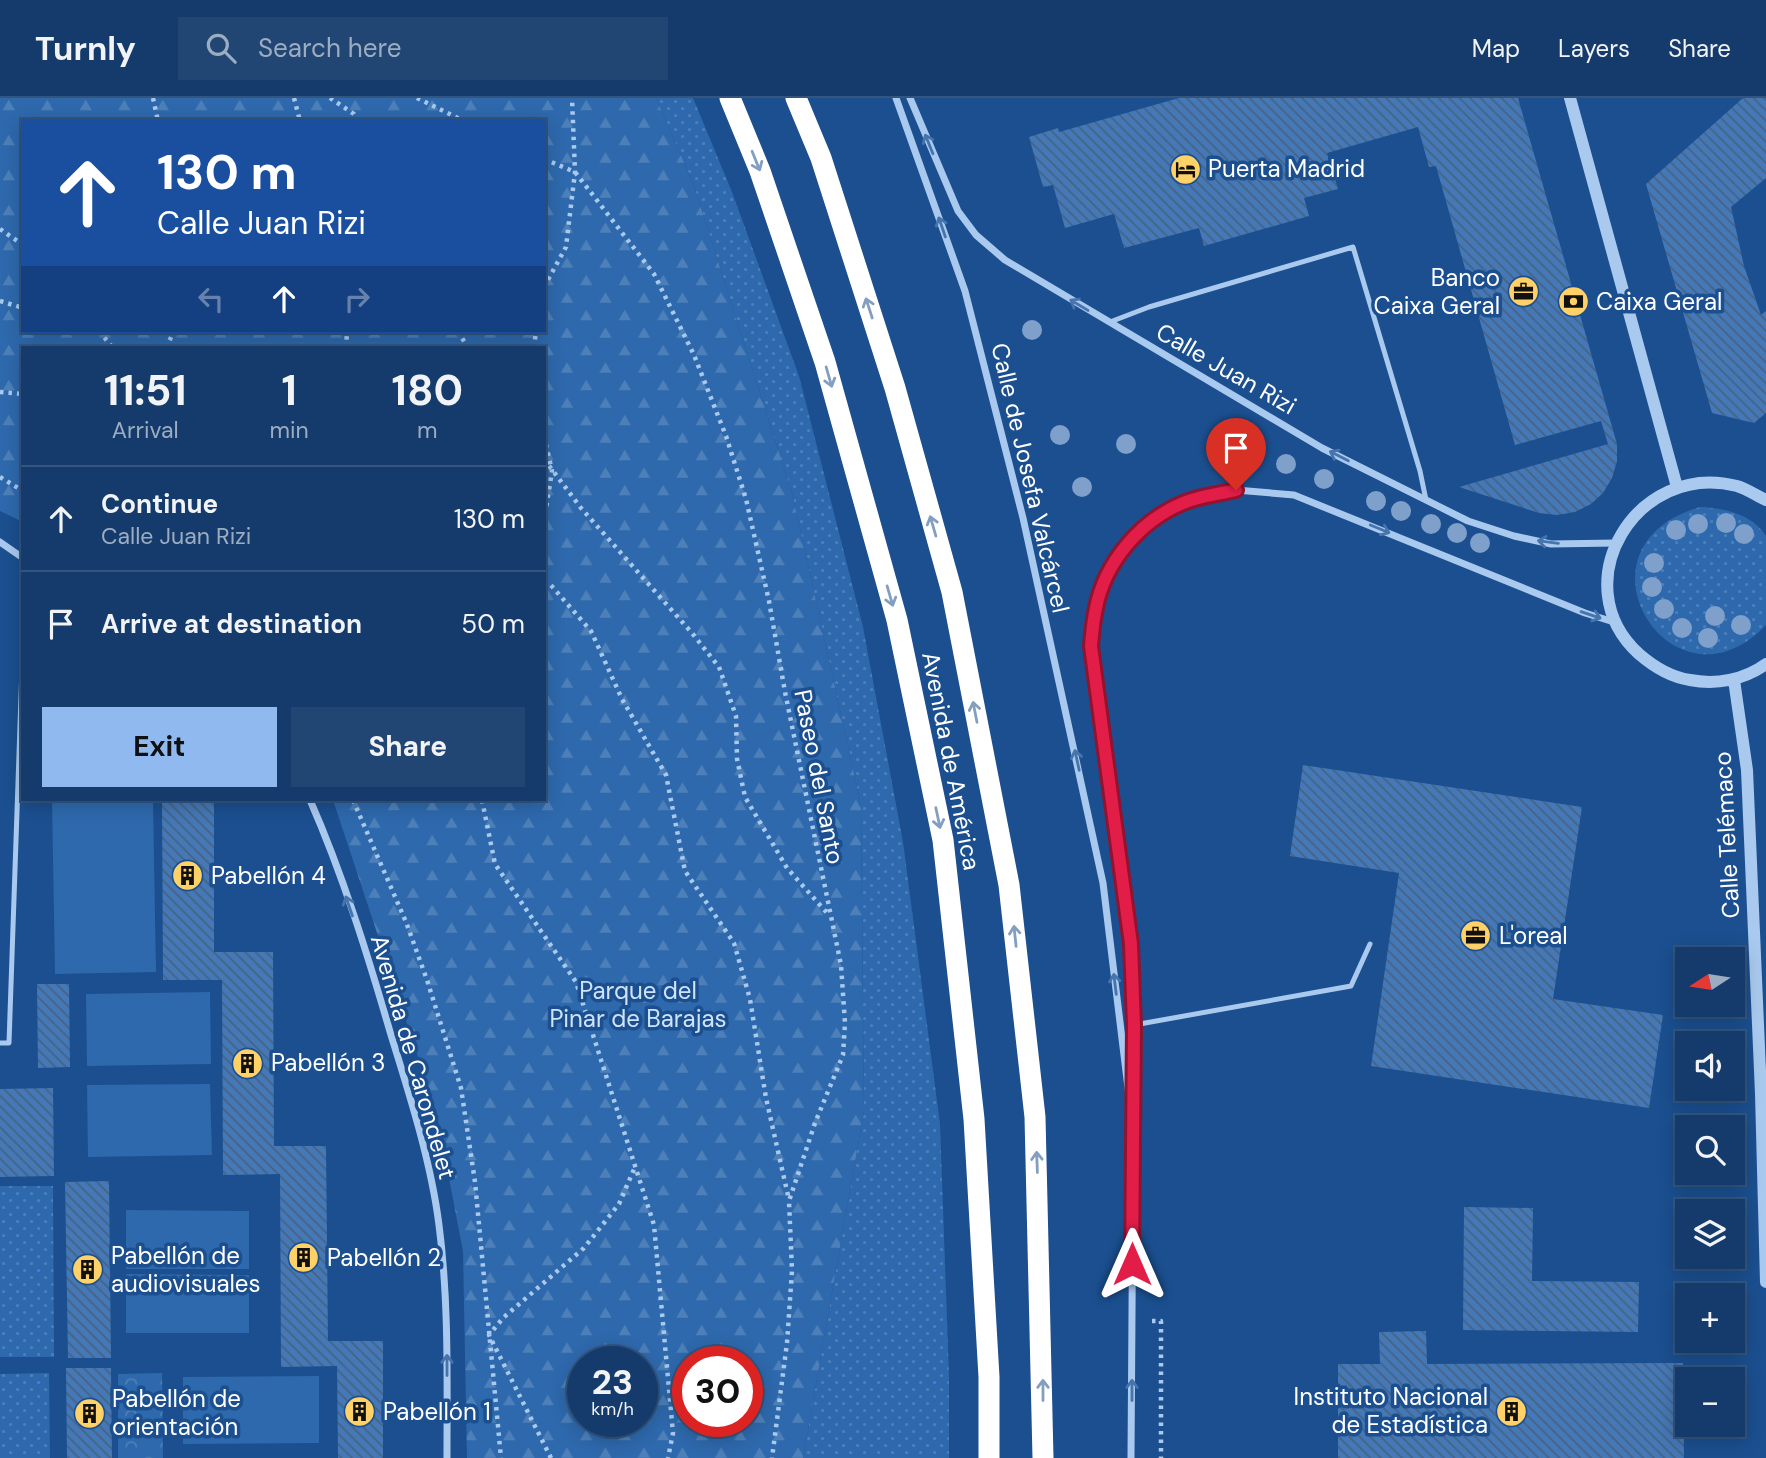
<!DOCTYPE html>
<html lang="en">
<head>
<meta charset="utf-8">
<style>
	body { margin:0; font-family:"DM Sans",sans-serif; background:#214673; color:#f1f3f6; height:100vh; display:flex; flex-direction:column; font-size:26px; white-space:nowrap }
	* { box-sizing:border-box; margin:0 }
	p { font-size:23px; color:#9dadc1 }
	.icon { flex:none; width:38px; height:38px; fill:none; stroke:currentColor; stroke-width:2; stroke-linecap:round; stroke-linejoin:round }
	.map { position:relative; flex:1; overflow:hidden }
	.side { position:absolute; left:21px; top:248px; width:525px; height:455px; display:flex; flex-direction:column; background:#143b6b; border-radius:0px; box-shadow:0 4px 18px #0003,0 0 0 2px #33557e }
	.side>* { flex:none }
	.guide { position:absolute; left:21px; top:21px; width:525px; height:214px; border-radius:0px; box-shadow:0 4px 18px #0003,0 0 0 2px #33557e; background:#1a4fa0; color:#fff; overflow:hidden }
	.needle { width:46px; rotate:258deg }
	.tools { position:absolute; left:1675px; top:849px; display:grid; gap:14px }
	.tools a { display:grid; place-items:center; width:70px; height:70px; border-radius:0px; background:#143b6b; box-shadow:0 4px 18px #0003,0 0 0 2px #33557e; font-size:35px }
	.speed { position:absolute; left:567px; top:1248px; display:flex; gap:14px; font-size:35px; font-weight:700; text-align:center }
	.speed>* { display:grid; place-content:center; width:91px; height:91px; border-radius:50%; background:#143b6b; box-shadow:0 4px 18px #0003,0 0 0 2px #33557e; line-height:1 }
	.speed small { font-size:18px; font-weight:400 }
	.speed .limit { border:10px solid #d22; background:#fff; color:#111 }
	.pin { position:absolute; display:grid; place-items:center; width:60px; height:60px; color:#fff; margin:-72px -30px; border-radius:50% 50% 50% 0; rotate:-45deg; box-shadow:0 0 7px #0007 }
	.pin .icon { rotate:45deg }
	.me { position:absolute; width:77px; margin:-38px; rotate:0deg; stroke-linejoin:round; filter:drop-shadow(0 0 5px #0008) }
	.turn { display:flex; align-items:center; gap:24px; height:147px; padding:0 21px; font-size:32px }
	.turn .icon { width:91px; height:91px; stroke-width:2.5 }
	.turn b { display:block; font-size:49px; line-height:60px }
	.lanes { display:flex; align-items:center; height:66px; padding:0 21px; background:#0003; justify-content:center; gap:35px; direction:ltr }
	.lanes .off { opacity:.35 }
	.eta { display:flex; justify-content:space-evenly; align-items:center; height:119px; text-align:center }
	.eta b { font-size:42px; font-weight:700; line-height:49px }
	.button { display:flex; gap:14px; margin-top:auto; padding:14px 21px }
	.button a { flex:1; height:80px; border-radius:0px; background:#90b9f0; color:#111; font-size:28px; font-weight:700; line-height:80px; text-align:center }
	.button a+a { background:#214673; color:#f1f3f6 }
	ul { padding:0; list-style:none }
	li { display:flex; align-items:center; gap:21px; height:105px; padding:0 21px; border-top:2px solid #33557e }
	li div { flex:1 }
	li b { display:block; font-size:26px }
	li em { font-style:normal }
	header { display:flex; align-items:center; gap:42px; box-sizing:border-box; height:98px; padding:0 35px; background:#143b6b; border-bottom:2px solid #33557e }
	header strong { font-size:33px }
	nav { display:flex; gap:38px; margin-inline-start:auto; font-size:24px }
	.search { width:490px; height:63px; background:#214673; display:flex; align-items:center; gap:18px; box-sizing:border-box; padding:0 24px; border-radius:0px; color:#9dadc1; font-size:26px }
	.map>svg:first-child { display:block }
	.grass { fill:url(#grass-dots) }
	.forest { fill:url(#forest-firs); fill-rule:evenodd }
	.park { fill:url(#park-crowns) }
	.pitch { fill:#2e69ad }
	.building { fill:url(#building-back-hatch) }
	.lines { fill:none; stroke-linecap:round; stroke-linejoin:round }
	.path { stroke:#a9c9ee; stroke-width:4.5; stroke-dasharray:3.5 5; stroke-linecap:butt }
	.service { stroke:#a9c9ee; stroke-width:5 }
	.minor { stroke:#a9c9ee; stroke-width:7 }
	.tertiary { stroke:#a9c9ee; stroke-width:12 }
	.motorway { stroke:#fff; stroke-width:21 }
	.tree { fill:#7ea0ca }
	.oneway { stroke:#4674ac }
	.oneway2 { stroke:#829ec1 }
	.route-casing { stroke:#92132f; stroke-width:18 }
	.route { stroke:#e11d48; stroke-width:12 }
	.labels { text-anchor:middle; stroke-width:7; stroke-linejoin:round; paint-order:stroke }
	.poi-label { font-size:24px; fill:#fff; stroke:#1b4f8f; text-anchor:start }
	.street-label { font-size:24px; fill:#fff; stroke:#1b4f8f }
	.park-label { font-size:24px; fill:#cfe3fa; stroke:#1b4f8f }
</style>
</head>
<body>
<header>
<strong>Turnly</strong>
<div class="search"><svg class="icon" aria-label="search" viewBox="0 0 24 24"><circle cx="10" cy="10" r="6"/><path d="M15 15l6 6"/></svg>Search here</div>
<nav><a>Map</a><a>Layers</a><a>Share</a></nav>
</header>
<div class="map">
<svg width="1766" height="1360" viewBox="0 0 1766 1360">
	<defs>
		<pattern id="grass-dots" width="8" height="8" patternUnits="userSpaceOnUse" patternTransform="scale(1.75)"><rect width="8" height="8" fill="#2e69ad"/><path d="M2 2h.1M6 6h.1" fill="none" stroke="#4d80b9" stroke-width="1.8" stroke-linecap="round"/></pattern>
		<pattern id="forest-firs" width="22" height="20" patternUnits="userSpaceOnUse" patternTransform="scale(1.75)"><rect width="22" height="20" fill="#2e69ad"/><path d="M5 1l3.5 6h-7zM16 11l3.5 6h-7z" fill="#4d80b9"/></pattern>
		<pattern id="park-crowns" width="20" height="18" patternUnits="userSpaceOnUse" patternTransform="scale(1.75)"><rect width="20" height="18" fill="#2e69ad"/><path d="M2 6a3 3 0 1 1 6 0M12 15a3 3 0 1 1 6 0" fill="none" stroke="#4d80b9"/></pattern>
		<pattern id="building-back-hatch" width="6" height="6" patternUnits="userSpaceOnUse" patternTransform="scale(1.75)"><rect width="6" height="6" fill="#4478b7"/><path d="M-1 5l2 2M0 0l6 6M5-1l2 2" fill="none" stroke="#486282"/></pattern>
	</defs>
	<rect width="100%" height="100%" fill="#1b4f8f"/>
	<!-- grass -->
	<path class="grass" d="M656 0H693L732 94 799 278 863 529 903 744 940 1026 949 1278V1360H803L864 1013 861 707 792 395 693 85Z
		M1700 409C1724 410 1752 416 1766 438V527C1673 625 1562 449 1700 409Z
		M0 1088H53L54 1259H0Z
		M49 1275 50 1360H0V1276Z"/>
	<!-- forest -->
	<path class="forest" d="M0 0H656L693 85 792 395 861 707 864 1013 803 1360H467L463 1153 436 1013 333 702H544V250H23V424L0 413ZM23 23H544V233H23ZM583 1264H642V1323H583ZM688 1264H747V1323H688Z"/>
	<!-- park -->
	<path class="park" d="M162 1275 163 1360H118V1276Z"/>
	<!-- pitch -->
	<path class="pitch" d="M52 702H153L156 874 55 876Z
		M210 894 211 966 87 968 86 896Z
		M210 986 212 1057 88 1059 87 987Z
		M126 1112 249 1113V1171H126Z
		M126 1176 249 1177V1235H126Z
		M319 1278V1345L183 1346V1279Z"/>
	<!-- building -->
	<path class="building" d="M1179 0H1518L1617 346V363L1612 380 1603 395 1591 406 1575 414 1557 417 1539 415 1459 389 1608 346 1601 323 1515 347 1436 68 1429 69 1418 29 1327 55 1338 91 1304 100 1309 118 1204 148 1199 130 1124 150 1114 116 1065 130 1053 87 1043 89 1029 39 1058 30 1059 34Z
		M1743 0H1766V80L1731 109 1744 168 1761 217 1766 213V315L1754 325 1712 315 1646 86Z
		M1303 667 1582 709 1553 901 1663 917 1649 1010 1371 968 1399 775 1290 758Z
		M162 702H214V854H273L274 1048H326L328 1243H383V1360H338L337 1268 281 1269 280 1076 223 1077 222 882H163Z
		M37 886H69L70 969 38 970Z
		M53 990 54 1078 0 1079V991Z
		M109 1083 111 1260H68L65 1084Z
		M1464 1109 1533 1110 1532 1183 1639 1184 1638 1234 1463 1232Z
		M1426 1233 1427 1266 1683 1265 1684 1360H1338V1266H1380L1379 1234Z
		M66 1270H111L112 1360H67Z"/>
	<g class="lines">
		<!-- path -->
		<path class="path" d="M153 0 158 23
			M294 0 300 23
			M330 0 354 16 358 23
			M417 0 464 23
			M544 61 575 74 654 176 694 257 726 338 746 401 769 503 785 594 841 867 845 925 843 957 815 1025 789 1103 792 1173 787 1245 772 1360
			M0 131 23 147
			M544 189 566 149 575 74 572 0
			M0 203 23 210
			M99 233 113 250
			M458 233 468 250
			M166 250 174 233
			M346 250 347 233
			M534 250 536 233
			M0 294 23 296
			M544 338 552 373 544 424
			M544 361 581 410 692 535 719 569 736 618 737 661 745 699 787 770 828 816
			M0 379 23 393
			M544 483 549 485 591 533 622 601 666 677 685 773 734 845 750 901 766 1000 789 1102
			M353 702 406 824 427 882 461 990 475 1084 501 1360
			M482 702 495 766 576 884 654 1127 673 1335 668 1360
			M1152 1223H1161V1360
			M551 1360 489 1237 503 1220 584 1150 619 1106 635 1069"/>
		<!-- service -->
		<path class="service" d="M1110 224 1149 209 1353 149 1420 373 1426 402
			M1134 927 1351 888 1370 846
			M0 945H9L23 540"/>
		<!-- minor -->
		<path class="minor" d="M896 0 965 193 1023 420 1103 785 1129 998
			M910 0 958 113 976 137 1005 162 1322 350 1468 423 1514 438 1551 446 1616 445
			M0 444 23 460
			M310 702C343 777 368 858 391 937 410 998 431 1064 439 1127 449 1204 447 1283 447 1360
			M1131 1360 1134 927 1131 846 1091 548 1096 508 1107 480 1121 453 1140 431 1183 404 1236 392 1294 397 1585 515 1617 525"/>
		<!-- tertiary -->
		<path class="tertiary" d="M1570 0 1677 389
			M1766 402C1757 398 1747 391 1737 388 1637 362 1562 486 1639 556 1654 569 1670 579 1690 582 1716 587 1744 582 1766 566
			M1734 582 1747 672 1761 996 1766 1184"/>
		<!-- motorway -->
		<path class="motorway" d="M730 0 760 73 825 264 897 522 943 742 974 1021 989 1279V1360
			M796 0 821 60 895 290 952 494 1009 787 1035 1019 1043 1360"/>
	</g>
	<!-- trees -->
	<g class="tree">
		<circle cx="1032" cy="232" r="10"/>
		<circle cx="1060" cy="337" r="10"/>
		<circle cx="1126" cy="346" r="10"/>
		<circle cx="1286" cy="366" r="10"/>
		<circle cx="1324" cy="381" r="10"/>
		<circle cx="1082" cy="389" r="10"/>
		<circle cx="1376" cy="403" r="10"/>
		<circle cx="1401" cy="413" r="10"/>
		<circle cx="1726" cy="425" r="10"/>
		<circle cx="1431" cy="426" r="10"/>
		<circle cx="1698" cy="426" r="10"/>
		<circle cx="1676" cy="432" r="10"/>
		<circle cx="1457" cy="435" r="10"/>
		<circle cx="1744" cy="436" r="10"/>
		<circle cx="1480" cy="445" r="10"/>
		<circle cx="1654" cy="465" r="10"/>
		<circle cx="1652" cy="489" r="10"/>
		<circle cx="1664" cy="511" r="10"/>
		<circle cx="1715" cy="518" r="10"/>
		<circle cx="1741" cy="527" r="10"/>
		<circle cx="1682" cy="530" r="10"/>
		<circle cx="1708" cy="540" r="10"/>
	</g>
	<!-- one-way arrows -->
	<defs><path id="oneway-shaft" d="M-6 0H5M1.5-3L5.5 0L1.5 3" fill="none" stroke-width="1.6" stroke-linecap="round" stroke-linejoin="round" transform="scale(1.75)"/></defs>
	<g class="oneway">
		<use href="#oneway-shaft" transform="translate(929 46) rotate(-112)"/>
		<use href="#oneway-shaft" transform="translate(942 129) rotate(-109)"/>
		<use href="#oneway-shaft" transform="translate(1079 207) rotate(-149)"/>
		<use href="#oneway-shaft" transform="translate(1339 358) rotate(-153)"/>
		<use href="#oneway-shaft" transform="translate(1380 431) rotate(22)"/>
		<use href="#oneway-shaft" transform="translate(1548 444) rotate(-173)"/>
		<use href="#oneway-shaft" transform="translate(1591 517) rotate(19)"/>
		<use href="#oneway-shaft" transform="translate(1077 662) rotate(-102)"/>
		<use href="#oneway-shaft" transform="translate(349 808) rotate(-109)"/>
		<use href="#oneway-shaft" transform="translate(1115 886) rotate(-97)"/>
		<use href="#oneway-shaft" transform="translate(447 1267) rotate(-90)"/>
		<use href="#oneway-shaft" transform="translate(1132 1292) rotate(-90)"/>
	</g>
	<g class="oneway2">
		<use href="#oneway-shaft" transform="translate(756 63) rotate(68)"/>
		<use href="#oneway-shaft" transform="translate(869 210) rotate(-108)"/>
		<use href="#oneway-shaft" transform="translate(829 279) rotate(74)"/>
		<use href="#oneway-shaft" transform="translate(933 428) rotate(-106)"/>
		<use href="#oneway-shaft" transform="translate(890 498) rotate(74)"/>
		<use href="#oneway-shaft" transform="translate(975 614) rotate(-101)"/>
		<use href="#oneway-shaft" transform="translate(938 720) rotate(78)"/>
		<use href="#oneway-shaft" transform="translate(1015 838) rotate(-96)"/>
		<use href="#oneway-shaft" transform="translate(1037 1064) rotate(-92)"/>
		<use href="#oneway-shaft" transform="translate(1043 1292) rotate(-90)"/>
	</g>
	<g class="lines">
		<defs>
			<path id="route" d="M1132 1166 1134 927 1131 846 1091 548C1092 536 1093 523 1096 510 1105 464 1140 423 1183 405 1199 398 1219 396 1236 392"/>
		</defs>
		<!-- route casing -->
		<use href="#route" class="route-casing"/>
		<!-- route -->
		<use href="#route" class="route"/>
	</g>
	<!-- icons -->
	<defs>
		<symbol id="hotel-disc" viewBox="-11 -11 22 22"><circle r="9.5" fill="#ffd166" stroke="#1b4f8f"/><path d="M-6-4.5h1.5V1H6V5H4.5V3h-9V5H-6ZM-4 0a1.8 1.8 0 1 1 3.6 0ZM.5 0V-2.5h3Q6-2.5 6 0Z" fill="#111"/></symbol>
		<symbol id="office-disc" viewBox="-11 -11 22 22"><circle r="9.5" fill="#ffd166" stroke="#1b4f8f"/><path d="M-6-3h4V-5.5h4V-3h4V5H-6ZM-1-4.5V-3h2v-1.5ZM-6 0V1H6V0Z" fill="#111"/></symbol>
		<symbol id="bank-disc" viewBox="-11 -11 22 22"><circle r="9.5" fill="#ffd166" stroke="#1b4f8f"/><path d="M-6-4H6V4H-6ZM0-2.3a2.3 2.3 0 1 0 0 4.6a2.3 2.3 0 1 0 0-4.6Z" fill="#111"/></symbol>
		<symbol id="building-disc" viewBox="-11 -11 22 22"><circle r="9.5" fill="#ffd166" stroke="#1b4f8f"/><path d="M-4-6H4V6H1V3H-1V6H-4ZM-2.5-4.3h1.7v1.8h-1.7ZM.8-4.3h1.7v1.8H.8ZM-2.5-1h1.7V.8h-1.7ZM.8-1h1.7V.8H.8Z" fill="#111"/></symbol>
	</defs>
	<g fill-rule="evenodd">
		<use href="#hotel-disc" x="1168" y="54" width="35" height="35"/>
		<use href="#office-disc" x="1506" y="176" width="35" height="35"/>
		<use href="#bank-disc" x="1556" y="186" width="35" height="35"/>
		<use href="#building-disc" x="170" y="760" width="35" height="35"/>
		<use href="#office-disc" x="1458" y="820" width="35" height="35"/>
		<use href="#building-disc" x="230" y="948" width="35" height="35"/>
		<use href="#building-disc" x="286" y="1142" width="35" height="35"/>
		<use href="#building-disc" x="70" y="1154" width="35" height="35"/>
		<use href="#building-disc" x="1494" y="1296" width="35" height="35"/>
		<use href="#building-disc" x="342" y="1296" width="35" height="35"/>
		<use href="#building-disc" x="72" y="1298" width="35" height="35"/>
	</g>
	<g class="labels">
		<!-- poi labels -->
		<g class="poi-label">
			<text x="1208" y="79">Puerta Madrid</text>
			<text x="1500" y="188" text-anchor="end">Banco<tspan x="1500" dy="28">Caixa Geral</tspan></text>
			<text x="1596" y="212">Caixa Geral</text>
			<text x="211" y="786">Pabellón 4</text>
			<text x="1499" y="846">L'oreal</text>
			<text x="271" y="973">Pabellón 3</text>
			<text x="111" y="1166">Pabellón de<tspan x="111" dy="28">audiovisuales</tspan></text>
			<text x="327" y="1168">Pabellón 2</text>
			<text x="1488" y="1307" text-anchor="end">Instituto Nacional<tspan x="1488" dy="28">de Estadística</tspan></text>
			<text x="112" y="1309">Pabellón de<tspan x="112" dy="28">orientación</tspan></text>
			<text x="383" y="1322">Pabellón 1</text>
		</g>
		<!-- street labels -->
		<g class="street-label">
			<text transform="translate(1226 271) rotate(30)" y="8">Calle Juan Rizi</text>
			<text transform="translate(1030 380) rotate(77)" y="8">Calle de Josefa Valcárcel</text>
			<text transform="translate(951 663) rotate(79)" y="8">Avenida de América</text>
			<text transform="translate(819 679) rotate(79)" y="8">Paseo del Santo</text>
			<text transform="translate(1727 737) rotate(-93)" y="8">Calle Telémaco</text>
			<text transform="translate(413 959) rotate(74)" y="8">Avenida de Carondelet</text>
		</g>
		<!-- park labels -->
		<g class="park-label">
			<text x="638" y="901">Parque del<tspan x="638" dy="28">Pinar de Barajas</tspan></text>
		</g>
	</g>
</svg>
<div class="tools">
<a><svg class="needle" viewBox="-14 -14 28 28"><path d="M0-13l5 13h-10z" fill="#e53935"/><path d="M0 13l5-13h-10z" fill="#9dadc1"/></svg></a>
<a><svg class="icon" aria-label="sound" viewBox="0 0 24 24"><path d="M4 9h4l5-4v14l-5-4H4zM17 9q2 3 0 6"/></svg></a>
<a><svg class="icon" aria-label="search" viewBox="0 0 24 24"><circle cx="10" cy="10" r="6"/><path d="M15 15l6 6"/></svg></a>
<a><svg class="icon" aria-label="layers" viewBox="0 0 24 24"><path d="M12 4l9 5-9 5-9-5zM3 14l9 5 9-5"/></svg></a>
<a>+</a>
<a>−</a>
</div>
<div class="speed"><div>23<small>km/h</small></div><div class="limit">30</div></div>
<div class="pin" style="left:1236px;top:392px;background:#d93025"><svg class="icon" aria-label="arrive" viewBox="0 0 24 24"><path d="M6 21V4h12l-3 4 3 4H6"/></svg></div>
<svg class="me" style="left:1132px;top:1166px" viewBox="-20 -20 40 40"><path d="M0-17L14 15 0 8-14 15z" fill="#e11d48" stroke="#fff" stroke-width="4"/></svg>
<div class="guide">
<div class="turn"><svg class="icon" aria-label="ahead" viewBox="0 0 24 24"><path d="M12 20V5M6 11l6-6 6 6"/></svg><div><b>130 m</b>Calle Juan Rizi</div></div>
<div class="lanes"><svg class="icon off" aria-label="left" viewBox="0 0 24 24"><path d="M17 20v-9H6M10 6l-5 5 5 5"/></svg><svg class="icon" aria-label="ahead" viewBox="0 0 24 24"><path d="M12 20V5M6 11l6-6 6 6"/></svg><svg class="icon off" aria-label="right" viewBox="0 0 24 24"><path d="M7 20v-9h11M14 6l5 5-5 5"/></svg></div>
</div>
<section class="side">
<div class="eta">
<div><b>11:51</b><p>Arrival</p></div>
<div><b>1</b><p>min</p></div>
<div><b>180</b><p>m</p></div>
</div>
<ul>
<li><svg class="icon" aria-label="ahead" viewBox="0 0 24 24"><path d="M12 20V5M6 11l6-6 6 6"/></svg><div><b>Continue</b><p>Calle Juan Rizi</p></div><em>130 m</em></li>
<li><svg class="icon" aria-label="arrive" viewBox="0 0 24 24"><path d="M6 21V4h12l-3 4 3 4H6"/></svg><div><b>Arrive at destination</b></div><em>50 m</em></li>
</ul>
<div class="button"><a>Exit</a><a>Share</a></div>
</section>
</div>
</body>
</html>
